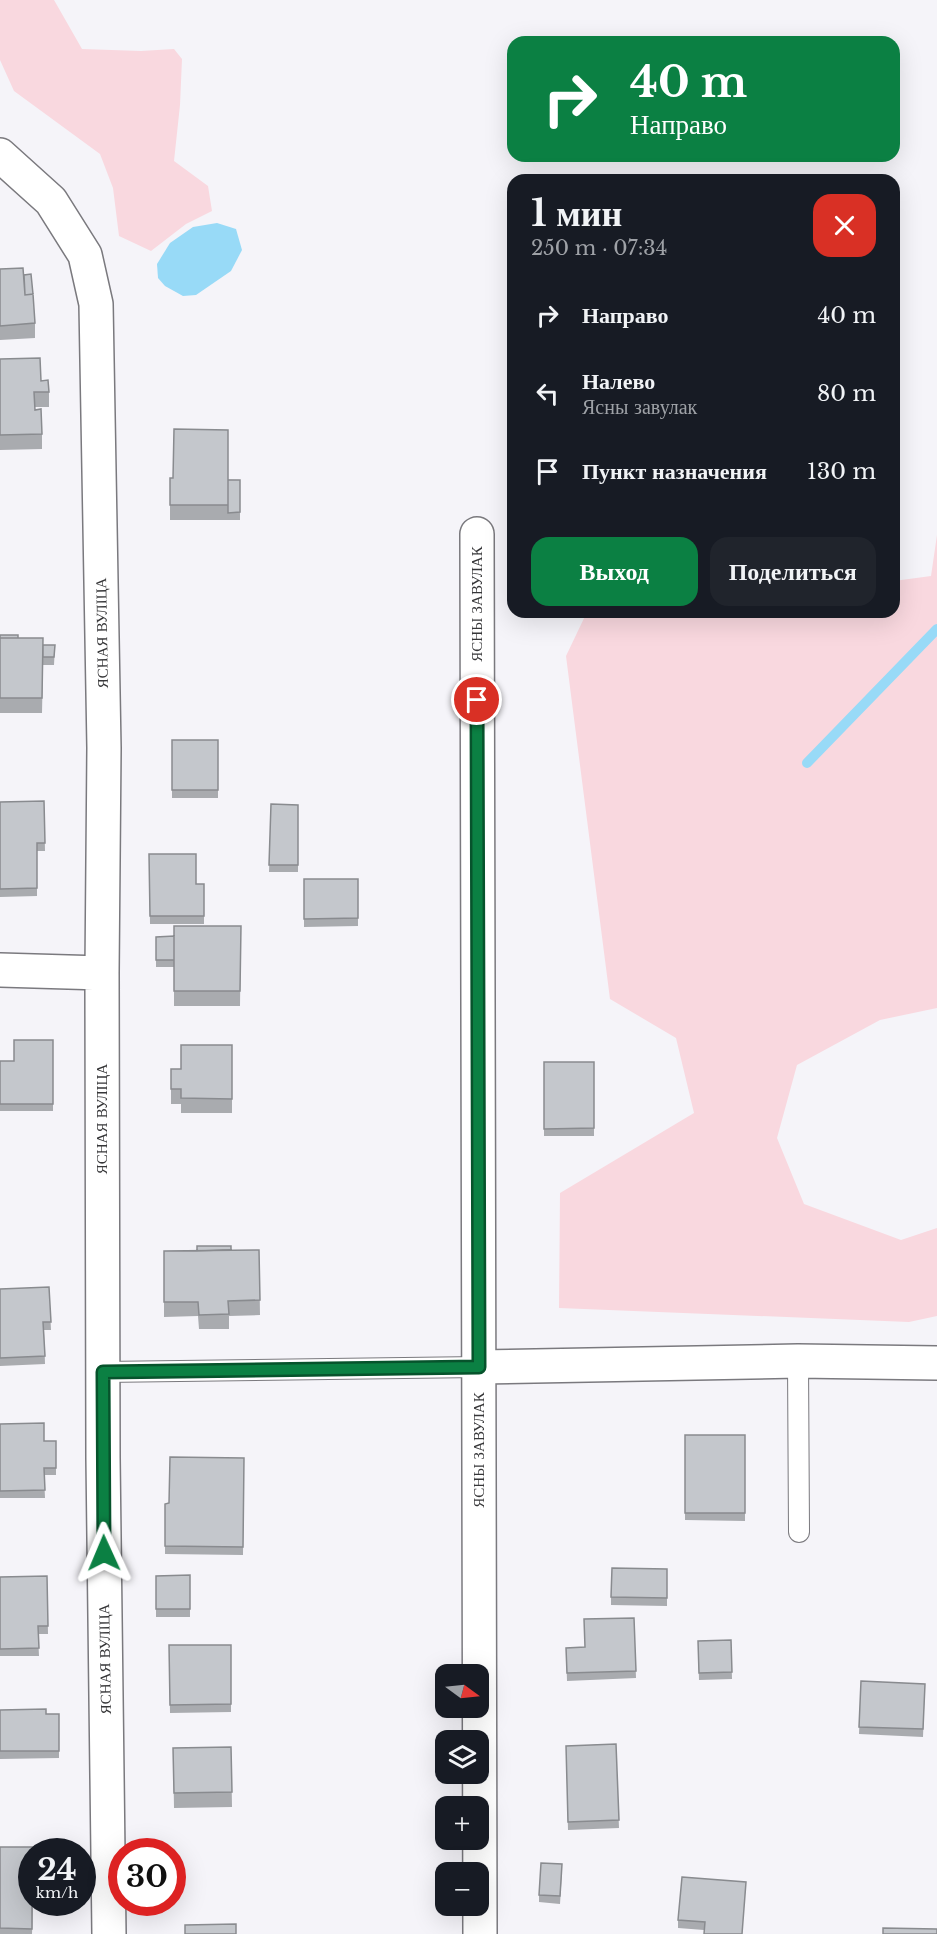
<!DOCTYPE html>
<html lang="ru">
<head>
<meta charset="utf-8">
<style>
	body { margin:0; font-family:"Libre Baskerville",serif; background:#20242c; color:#f1f3f6; height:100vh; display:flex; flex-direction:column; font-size:22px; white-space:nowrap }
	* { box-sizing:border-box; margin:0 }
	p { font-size:20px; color:#9ea1a6 }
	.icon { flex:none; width:33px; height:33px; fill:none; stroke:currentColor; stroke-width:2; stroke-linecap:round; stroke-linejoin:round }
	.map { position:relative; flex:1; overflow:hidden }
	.panel { position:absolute; left:507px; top:174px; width:393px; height:444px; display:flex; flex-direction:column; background:#171b24; border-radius:18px; box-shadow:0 6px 24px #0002 }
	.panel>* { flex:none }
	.hud { position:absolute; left:507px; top:36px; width:393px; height:126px; border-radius:18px; box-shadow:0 6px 24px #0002; background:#0b8043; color:#fff; overflow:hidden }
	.needle { width:39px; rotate:105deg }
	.fabs { position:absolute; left:435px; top:1664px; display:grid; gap:12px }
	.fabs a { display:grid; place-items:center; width:54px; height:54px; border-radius:12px; background:#171b24; box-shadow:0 6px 24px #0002; font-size:30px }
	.speed { position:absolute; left:18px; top:1838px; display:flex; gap:12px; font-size:30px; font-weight:700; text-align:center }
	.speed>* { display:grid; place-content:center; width:78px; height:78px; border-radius:50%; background:#171b24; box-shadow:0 6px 24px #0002; line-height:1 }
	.speed small { font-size:15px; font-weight:400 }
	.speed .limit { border:9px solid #d22; background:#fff; color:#111 }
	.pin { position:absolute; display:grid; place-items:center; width:51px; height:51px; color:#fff; margin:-26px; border:3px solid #fff; border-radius:50%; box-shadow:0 2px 6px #0007 }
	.me { position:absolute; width:66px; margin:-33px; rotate:359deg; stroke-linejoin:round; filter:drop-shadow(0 0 4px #0008) }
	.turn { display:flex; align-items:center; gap:21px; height:126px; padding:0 24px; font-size:27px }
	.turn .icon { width:78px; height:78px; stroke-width:2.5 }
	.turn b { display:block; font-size:42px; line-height:51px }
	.round { display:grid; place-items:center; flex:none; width:63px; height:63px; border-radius:18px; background:#20242c }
	.head { display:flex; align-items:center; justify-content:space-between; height:102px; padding:0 24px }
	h1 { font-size:36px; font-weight:700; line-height:45px }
	.button { display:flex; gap:12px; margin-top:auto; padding:12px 24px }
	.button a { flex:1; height:69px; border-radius:18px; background:#0b8043; color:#fff; font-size:24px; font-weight:700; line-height:69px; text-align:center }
	.button a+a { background:#20242c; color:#f1f3f6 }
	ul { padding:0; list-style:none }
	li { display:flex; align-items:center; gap:18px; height:78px; padding:0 24px }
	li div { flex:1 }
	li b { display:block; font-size:22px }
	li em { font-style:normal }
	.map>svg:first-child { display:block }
	.green { fill:#f9d8df }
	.water { fill:#98daf7 }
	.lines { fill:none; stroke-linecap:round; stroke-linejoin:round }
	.stream { stroke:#98daf7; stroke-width:10 }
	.service-casing { stroke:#7a797e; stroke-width:22 }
	.minor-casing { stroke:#7a797e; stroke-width:36 }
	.service { stroke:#fff; stroke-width:20 }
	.minor { stroke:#fff; stroke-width:33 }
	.wall { fill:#a9abaf }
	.building { fill:#c4c7cc; stroke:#898b8f; stroke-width:1.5 }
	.route-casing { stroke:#07532c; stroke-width:15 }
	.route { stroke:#0b8043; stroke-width:10 }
	.labels { text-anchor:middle; stroke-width:4.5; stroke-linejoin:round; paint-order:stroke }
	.street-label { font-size:15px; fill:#363638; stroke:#fff }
</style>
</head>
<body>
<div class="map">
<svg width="937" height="1934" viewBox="0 0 937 1934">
	<rect width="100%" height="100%" fill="#f5f4f9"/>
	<!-- green -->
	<path class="green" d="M0 0H54L82 49 141 51 174 49 182 59 180 105 174 161 208 186 212 211 186 224 151 251 119 236 113 188 100 154 14 91 0 60Z
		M937 535V1008L880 1020 797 1065 777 1138 804 1204 901 1240 937 1228V1316L909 1322 559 1308 560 1193 694 1113 676 1038 610 999 566 656 587 612H894V581L931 576Z"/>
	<!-- water -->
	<path class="water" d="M217 223 236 229 242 250 231 271 196 295 183 296 165 286 158 278 157 264 170 243 193 227Z"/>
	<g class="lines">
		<!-- stream -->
		<path class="stream" d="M807 763 937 629"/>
		<defs>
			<path id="service" d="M798 1361 799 1532
				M103 1372 479 1367"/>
			<path id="minor" d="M0 155 51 201 85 255 96 304 104 748 102 973 103 1458 109 1934
				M477 534 480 1934
				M0 970 102 973
				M479 1367 798 1361 937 1363"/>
		</defs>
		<!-- service casing -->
		<use href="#service" class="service-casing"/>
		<!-- minor casing -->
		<use href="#minor" class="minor-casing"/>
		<!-- service -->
		<use href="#service" class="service"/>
		<!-- minor -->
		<use href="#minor" class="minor"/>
	</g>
	<!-- wall -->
	<path class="wall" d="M0 269 24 275 35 323V338L0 340Z
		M0 359 41 381 49 392V407H34L42 434V449L0 450Z
		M170 478 240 480V520H170Z
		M0 635 18 638 43 645H55L54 665H43L42 713H0Z
		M172 740H218V798H172Z
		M44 801 45 851H37V896L0 897V802Z
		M271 804 298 805V872H269Z
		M149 854 196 884H204V924H150Z
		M304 879H358V926L304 927Z
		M174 926H241L240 1006H174Z
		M174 936V967H156V937Z
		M53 1040V1111H0V1061H14Z
		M232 1045V1113H181V1104H171V1069H181Z
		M544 1062H594V1136H544Z
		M259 1250 260 1315 229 1316V1329H199L198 1316 164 1317V1251Z
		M49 1287 51 1330H44L45 1364 0 1366V1289Z
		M0 1424 44 1441H56V1475H44L45 1498H0Z
		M685 1435H745V1521L685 1520Z
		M244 1458 243 1555 165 1554V1504L169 1503Z
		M667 1569V1606L611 1605V1597Z
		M190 1575V1617H156V1576Z
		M47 1576 48 1634H38L39 1656H0V1577Z
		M634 1618 636 1678 567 1681 566 1648 585 1647Z
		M731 1640 732 1679 699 1680 698 1641Z
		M169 1645H231V1712L170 1713Z
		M861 1681 925 1684 923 1737 859 1734Z
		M0 1710 46 1714H59V1758L0 1759Z
		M616 1744 619 1828 568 1830 566 1746Z
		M231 1747 232 1807 174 1808 173 1748Z
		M0 1847 33 1902 32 1934H0Z
		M562 1872 560 1904 539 1902V1895Z
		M746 1890 704 1930 678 1928V1920Z"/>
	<!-- building -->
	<path class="building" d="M23 268 25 295 33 294 35 323 0 326V269Z
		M31 274 33 294 25 295 24 275Z
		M40 358 41 381 48 380 49 392H34L35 410 41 409 42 434 0 435V359Z
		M174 429 228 430V505H170V478H173Z
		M228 480H240V512L228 513Z
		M0 635H18V638H0Z
		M0 638H43L42 698H0Z
		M43 645H55L54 657H43Z
		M172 740H218V790H172Z
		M44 801 45 843H37V888L0 889V802Z
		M271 804 298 805V865H269Z
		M149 854H196V884H204V916H150Z
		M304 879H358V918L304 919Z
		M174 926H241L240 991H174Z
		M174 936V960H156V937Z
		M14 1040H53V1104H0V1061H14Z
		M181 1045H232V1099L181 1098V1089H171V1069H181Z
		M544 1062H594V1128L544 1129Z
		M197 1246H231V1250L197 1251Z
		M259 1250 260 1300 228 1301 229 1314 199 1315 198 1302H164V1251Z
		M49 1287 51 1322H43L45 1356 0 1358V1289Z
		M44 1423V1441H56V1468H44L45 1490 0 1491V1424Z
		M685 1435H745V1513H685Z
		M170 1457 244 1458 243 1547 165 1546V1504L169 1503Z
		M612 1568 667 1569V1598L611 1597Z
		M190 1575V1609H156V1576Z
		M47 1576 48 1626H38L39 1648 0 1649V1577Z
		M634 1618 636 1671 567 1673 566 1648 585 1647 584 1619Z
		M731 1640 732 1672 699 1673 698 1641Z
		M169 1645H231V1704L170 1705Z
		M861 1681 925 1684 923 1729 859 1727Z
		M46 1709V1714H59V1751H0V1710Z
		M616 1744 619 1820 568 1822 566 1746Z
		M231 1747 232 1792 174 1793 173 1748Z
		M0 1847H33V1851H32V1929L0 1928Z
		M541 1863 562 1864 560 1896 539 1895Z
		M682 1877 746 1882 742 1934H704L705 1922 678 1920Z
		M236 1924V1934H185V1925Z
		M883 1928 937 1929V1934H883Z"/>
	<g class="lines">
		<defs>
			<path id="route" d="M104 1553 103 1372 479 1367 477 700"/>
		</defs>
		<!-- route casing -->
		<use href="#route" class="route-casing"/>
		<!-- route -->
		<use href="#route" class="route"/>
	</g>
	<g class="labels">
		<!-- street labels -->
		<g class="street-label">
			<text transform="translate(477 604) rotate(-90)" y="5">ЯСНЫ ЗАВУЛАК</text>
			<text transform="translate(102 633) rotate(-91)" y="5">ЯСНАЯ ВУЛІЦА</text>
			<text transform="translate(102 1119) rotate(-90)" y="5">ЯСНАЯ ВУЛІЦА</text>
			<text transform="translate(479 1450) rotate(-90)" y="5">ЯСНЫ ЗАВУЛАК</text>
			<text transform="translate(105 1659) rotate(-91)" y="5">ЯСНАЯ ВУЛІЦА</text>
		</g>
	</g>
</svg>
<div class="fabs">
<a><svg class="needle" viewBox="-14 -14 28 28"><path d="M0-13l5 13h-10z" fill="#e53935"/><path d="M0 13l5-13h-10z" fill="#9ea1a6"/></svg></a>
<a><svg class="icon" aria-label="layers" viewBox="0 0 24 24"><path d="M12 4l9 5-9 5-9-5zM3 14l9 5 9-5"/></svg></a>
<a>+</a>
<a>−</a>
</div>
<div class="speed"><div>24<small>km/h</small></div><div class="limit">30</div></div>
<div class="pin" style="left:477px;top:700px;background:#d93025"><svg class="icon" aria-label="arrive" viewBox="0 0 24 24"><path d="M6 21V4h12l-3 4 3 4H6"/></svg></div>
<svg class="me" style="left:104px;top:1553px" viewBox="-20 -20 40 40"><path d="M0-17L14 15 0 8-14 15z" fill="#0b8043" stroke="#fff" stroke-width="4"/></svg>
<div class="hud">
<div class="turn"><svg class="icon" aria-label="right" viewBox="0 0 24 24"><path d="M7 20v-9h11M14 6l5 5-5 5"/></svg><div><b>40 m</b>Направо</div></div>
</div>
<section class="panel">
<div class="head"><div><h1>1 мин</h1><p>250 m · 07:34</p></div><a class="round" style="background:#d93025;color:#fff"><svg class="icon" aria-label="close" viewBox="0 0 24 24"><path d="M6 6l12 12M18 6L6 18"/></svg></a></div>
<ul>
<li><svg class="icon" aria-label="right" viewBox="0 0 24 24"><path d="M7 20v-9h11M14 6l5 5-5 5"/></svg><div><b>Направо</b></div><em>40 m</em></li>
<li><svg class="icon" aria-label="left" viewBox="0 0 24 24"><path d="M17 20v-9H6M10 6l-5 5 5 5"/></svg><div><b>Налево</b><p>Ясны завулак</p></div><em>80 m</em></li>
<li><svg class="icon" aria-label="arrive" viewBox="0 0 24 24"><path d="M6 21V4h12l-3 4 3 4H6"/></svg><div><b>Пункт назначения</b></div><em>130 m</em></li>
</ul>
<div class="button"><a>Выход</a><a>Поделиться</a></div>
</section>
</div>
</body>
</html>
